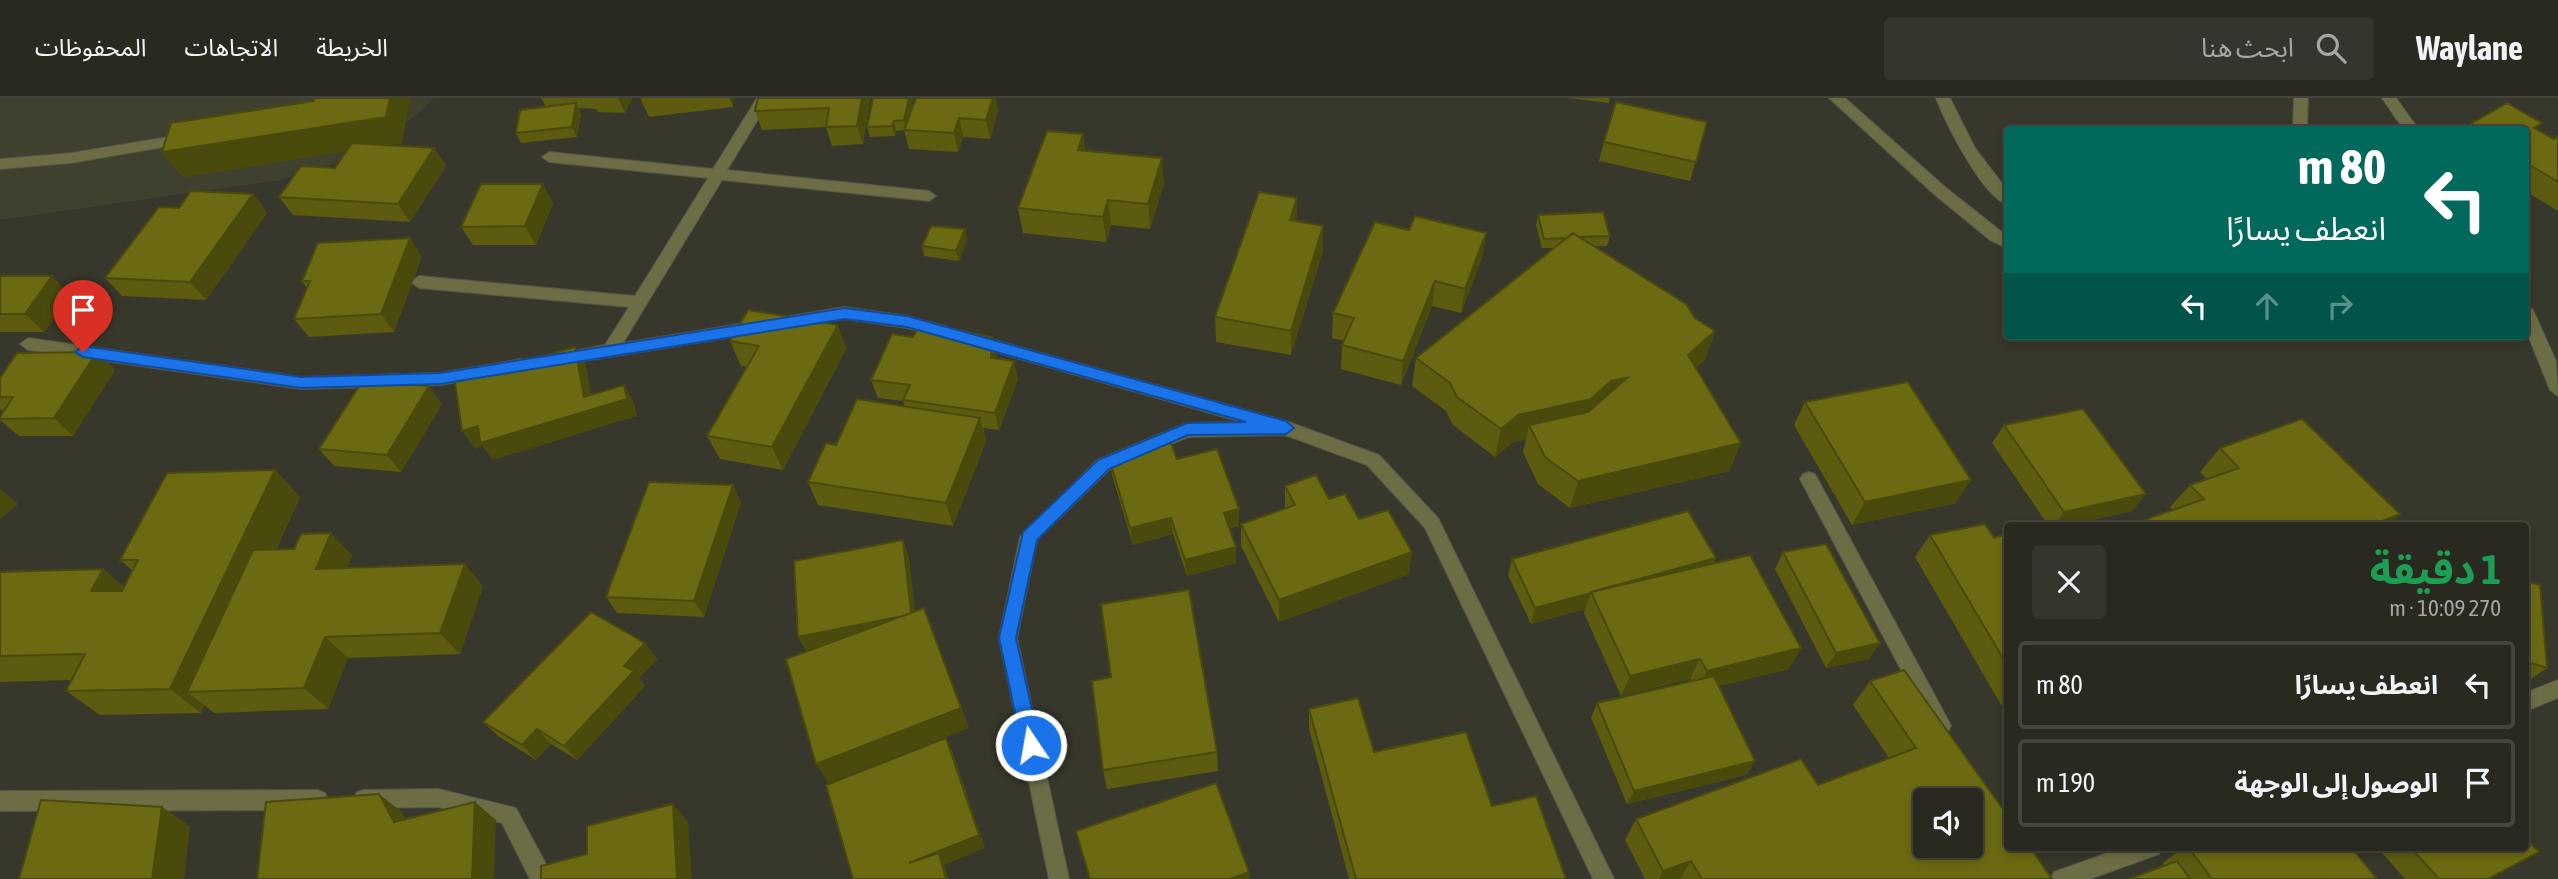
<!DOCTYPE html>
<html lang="ar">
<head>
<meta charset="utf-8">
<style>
	body { margin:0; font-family:"Asap Condensed","Noto Sans Arabic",sans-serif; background:#35352d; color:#f1f3f6; direction:rtl; height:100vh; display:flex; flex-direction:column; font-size:26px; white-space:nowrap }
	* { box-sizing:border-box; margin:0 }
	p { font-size:23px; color:#a5a6a5 }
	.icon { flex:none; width:38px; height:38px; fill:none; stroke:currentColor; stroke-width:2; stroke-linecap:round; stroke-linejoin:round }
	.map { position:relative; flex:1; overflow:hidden; direction:ltr }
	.side { position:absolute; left:2004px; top:424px; width:525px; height:329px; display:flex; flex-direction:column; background:#292920; border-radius:7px; box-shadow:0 4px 10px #0003,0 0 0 2px #45453e; direction:rtl }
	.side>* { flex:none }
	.top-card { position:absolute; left:2004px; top:28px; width:525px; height:214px; border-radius:7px; box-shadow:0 4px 10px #0003,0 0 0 2px #45453e; direction:rtl; background:#00695c; color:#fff; overflow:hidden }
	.buttons { position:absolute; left:1913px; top:690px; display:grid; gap:14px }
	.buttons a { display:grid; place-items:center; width:70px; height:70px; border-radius:7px; background:#292920; box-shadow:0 4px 10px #0003,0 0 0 2px #45453e; font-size:35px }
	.pin { position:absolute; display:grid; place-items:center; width:60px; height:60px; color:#fff; margin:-72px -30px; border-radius:50% 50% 50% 0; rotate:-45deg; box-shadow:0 0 7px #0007 }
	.pin .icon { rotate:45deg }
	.me { position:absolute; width:77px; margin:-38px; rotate:348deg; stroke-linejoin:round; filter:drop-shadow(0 0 5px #0008) }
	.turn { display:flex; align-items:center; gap:24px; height:147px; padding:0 28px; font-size:32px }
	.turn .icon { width:91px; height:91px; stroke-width:2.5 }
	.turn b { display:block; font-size:49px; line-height:60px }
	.lanes { display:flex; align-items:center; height:66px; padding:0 28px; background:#0003; justify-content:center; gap:35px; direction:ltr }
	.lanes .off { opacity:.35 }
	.round { display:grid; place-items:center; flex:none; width:74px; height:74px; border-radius:7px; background:#35352d }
	.summary { display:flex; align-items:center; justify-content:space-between; height:119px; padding:0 28px }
	h1 { font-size:42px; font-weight:700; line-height:52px; color:#1e9e55 }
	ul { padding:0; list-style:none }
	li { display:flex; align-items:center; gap:21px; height:88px; margin:0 14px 10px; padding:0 14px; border:4px solid #45453e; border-radius:7px }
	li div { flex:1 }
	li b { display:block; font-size:26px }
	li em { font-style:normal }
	header { display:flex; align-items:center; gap:42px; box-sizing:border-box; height:98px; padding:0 35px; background:#292920; border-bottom:2px solid #45453e }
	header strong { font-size:33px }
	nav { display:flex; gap:38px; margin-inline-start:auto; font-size:24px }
	.search { width:490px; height:63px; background:#35352d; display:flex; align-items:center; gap:18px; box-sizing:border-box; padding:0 24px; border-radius:7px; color:#a5a6a5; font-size:26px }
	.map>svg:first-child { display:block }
	.built { fill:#3f402d }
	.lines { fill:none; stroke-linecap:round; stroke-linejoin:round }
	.minor-casing { stroke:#55554a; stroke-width:2 }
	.minor { fill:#6c6d45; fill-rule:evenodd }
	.wall { fill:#5c5b0f }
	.shaded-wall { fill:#4b4a0d }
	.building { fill:#6b6a12; stroke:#4b4a0d; stroke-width:2; fill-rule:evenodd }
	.route { fill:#1a73e8; stroke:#114b97; stroke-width:2 }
</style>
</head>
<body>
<header>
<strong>Waylane</strong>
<div class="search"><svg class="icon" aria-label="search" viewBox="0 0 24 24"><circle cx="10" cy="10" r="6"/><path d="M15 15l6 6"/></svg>ابحث هنا</div>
<nav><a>الخريطة</a><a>الاتجاهات</a><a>المحفوظات</a></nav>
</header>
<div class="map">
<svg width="2558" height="781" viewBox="0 0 2558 781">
	<rect width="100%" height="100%" fill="#37372b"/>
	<!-- built -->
	<path class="built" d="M0 0H433L425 10 364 56 281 82 0 122Z"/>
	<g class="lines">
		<defs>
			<path id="minor" d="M757 0H771L727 72 929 93 936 98 929 103 722 82 623 245 845 209 907 218 948 229 950 233 948 237 942 239 907 230 845 221 559 267 553 265 551 261 553 257 605 247 629 209 419 190 411 184 419 178 635 198 708 80 549 64 542 59 549 54 713 71Z
				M1829 0H1845L1945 89 2007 138V150L1990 142 1935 97Z
				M1936 0H1950L1975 50 2007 92V106C1983 100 1945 24 1936 0Z
				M2294 0H2308L2307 32H2293Z
				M2382 0H2396L2419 32H2404Z
				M187 36 192 38 194 41 192 44 71 65 0 71V61L71 55Z
				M2525 206 2533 212 2556 263 2558 298 2550 292 2525 230Z
				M973 236 1286 323 1379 357 1438 420 1614 781H1593L1425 430 1367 367 1285 337 1188 339 1109 372 1037 442 1017 540 1069 781H1049L999 540 1020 439 1097 362 1187 325 1242 324 967 246 965 242 967 238Z
				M28 240 301 279 440 275 521 261 529 267 521 273 440 287 301 291 28 252 20 246Z
				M1809 374 1815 376 1948 622 1951 628 1948 634 1941 637 1934 634 1800 381 1803 376Z
				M2558 582V600L2525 613V595Z
				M438 691 516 710 547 768 550 781H530L502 725 438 709 364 710 357 708 354 701 357 694 364 692Z
				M318 692 325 695 328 702 325 709 318 712 0 713V693Z
				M2124 749H2162L2159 756 2090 781H2051L2054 774Z"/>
		</defs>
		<!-- minor casing -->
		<use href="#minor" class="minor-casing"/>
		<!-- minor -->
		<use href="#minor" class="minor"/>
	</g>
	<!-- wall -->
	<path class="wall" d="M541 0H632L625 15 598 14 596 11 578 10 581 16 577 39 521 45 516 35 546 9Z
		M640 0H733V9L649 19Z
		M758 0H870L863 46 832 48 826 29 762 32 755 13Z
		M873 0H913L910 16 998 13 990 41 963 39 958 54 909 51 904 32 896 33 895 38 870 39 867 29Z
		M1569 0H1610L1609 5Z
		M1707 24 1690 83 1599 63 1604 44Z
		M2467 28 2536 31 2554 41 2558 38V113L2525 93V32H2463Z
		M402 45 387 47 434 50 446 68 410 124 293 117 279 99 335 70 346 53 183 79 162 54Z
		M1086 53 1164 85 1150 131 1111 127 1106 144 1023 135 1018 110Z
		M253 96 267 115 206 202 122 198 105 180 179 110Z
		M1297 100V123L1323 153 1291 257 1216 244 1215 219Z
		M553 105 536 147H473L461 129Z
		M1538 117 1610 138 1607 148H1594L1695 220 1715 233 1705 262 1696 269 1741 345 1729 373 1570 410 1538 386 1523 354 1526 341 1512 345 1495 359 1453 327 1446 313 1412 288 1416 260 1554 150H1542L1536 127Z
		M965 131 967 141 959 163 924 158 922 148Z
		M1409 132 1486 135 1482 160 1461 215 1432 208 1401 287 1341 271 1342 247 1344 243 1332 240 1333 215Z
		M422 158 394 234 309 239 294 221 307 190 302 183Z
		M0 178 70 196 44 234H0Z
		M838 227 846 251 783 372 720 361 707 338 747 269 741 268 730 243Z
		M97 254 115 272 73 338H19L0 322V319L4 314 0 311V280Z
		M997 257 996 261 1018 281 999 332 983 330 986 343 953 428 818 407 808 384 836 347 905 309 903 303 878 300 871 282Z
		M1805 304 1956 405 1852 427 1794 327Z
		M442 306 401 374 334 368 319 351Z
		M2004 327 2132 413 2070 427H2048L1992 345Z
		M2220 350 2400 416 2388 427H2130L2172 412 2170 409 2190 387 2207 381 2200 374Z
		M1109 360 1239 411V428L1229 431 1236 465 1187 478 1173 436 1133 447 1112 377Z
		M275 372 300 399 276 452 352 457 347 470 483 488 460 556 348 560 328 611 214 615 204 607 201 615 100 617 66 593 71 582 0 584V474L103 471 124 489 132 472 120 462Z
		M1285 388 1329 401 1359 421 1409 476 1279 524 1241 448V426L1285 411Z
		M741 404 704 519 617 515 606 499Z
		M1930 437 1994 440 2007 443V617L1915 459Z
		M1783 454 1880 545 1869 561 1826 570 1775 471Z
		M1716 460 1714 465 1789 571 1719 588 1755 663 1746 677 1627 706 1591 620 1597 605 1691 583 1690 581 1621 598 1584 515 1585 511 1531 526 1508 477 1512 461Z
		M2525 483 2547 570 2525 585Z
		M645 545 657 561 639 580 645 588 577 662 551 646 536 662 498 638 483 624Z
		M1111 579 1217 654 1218 673 1107 691 1103 672Z
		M1870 583 2052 781H1645L1625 742 1636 721 1818 687 1889 660 1853 607Z
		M1309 611 1374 654 1566 781H1349L1309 631Z
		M2184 749H2351L2377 781H2129L2164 767 2163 765Z
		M2377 749H2525L2488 781H2405Z"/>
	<!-- shaded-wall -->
	<path class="shaded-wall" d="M390 0H410L402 45 183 79 162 54Z
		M618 0H632L625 15Z
		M729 0H733V9Z
		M862 0H870L863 46 857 28Z
		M909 0H913L907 32 904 22Z
		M993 0H996L998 13 990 41 986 22Z
		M576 5 581 16 577 39 572 29Z
		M959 20 963 39 958 54 954 35Z
		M894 23 896 33 895 38 892 28Z
		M1083 36 1087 62 1078 52Z
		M434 50 446 68 410 124 398 106Z
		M1162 60 1164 85 1150 131 1148 106Z
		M543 86 553 105 536 147 525 128Z
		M253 96 267 115 206 202 190 184Z
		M1297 100V125L1290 122Z
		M1108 102 1111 127 1106 144 1103 119Z
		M1323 128V153L1291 257V233Z
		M965 131 967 141 959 163 956 153Z
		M1486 135 1482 160 1461 215 1465 191Z
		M410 140 422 158 394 234 381 216Z
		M52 178 70 196 44 234 25 216Z
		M1435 183 1432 208 1401 287 1403 263Z
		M838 227 846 251 783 372 772 349Z
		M1715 233 1705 262 1678 285 1688 257Z
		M992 239 997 257 995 278 991 260Z
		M575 249 586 267 594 311 624 287 634 305 637 318 493 362 482 348 475 351 462 333 584 299Z
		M97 254 115 272 73 338 54 320Z
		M1014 263 1018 281 999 332 995 315Z
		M1627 280 1583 329 1529 327 1526 341 1512 345 1495 359 1501 331 1518 317 1611 283Z
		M429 288 442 306 401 374 387 357Z
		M980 320 986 343 953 428 946 405Z
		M1741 345 1729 373 1570 410 1578 383Z
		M275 372 300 399 211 593 187 594 204 607 201 615 170 591Z
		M1971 382 1956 405 1852 427 1865 404Z
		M733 387 741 404 704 519 694 503Z
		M0 391 18 406 0 421Z
		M2146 396 2132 413 2070 427H2054L2064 414Z
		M1239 411V428L1225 432 1224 415Z
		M2400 416 2388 427H2372Z
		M1171 420 1173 436 1133 447 1130 430Z
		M331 435 352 457 338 493 316 471Z
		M903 442 909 459 917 532 807 555 798 539Z
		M1236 449V465L1187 478 1185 462Z
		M1412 454 1409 476 1279 524V502Z
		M1716 460 1709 476 1591 495Z
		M465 466 483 488 460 556 440 535Z
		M103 471 134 497 91 493Z
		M1591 495 1585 511 1531 526 1535 510Z
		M924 510 969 630 828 685 816 666Z
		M325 539 348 560 328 611 304 590Z
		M645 545 657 561 639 580 645 588 577 662 564 648 624 568Z
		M1880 545 1869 561 1826 570 1836 555Z
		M1801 550 1789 571 1696 594 1707 573Z
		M1700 561 1690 581 1621 598 1630 578Z
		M537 631 551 646 536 662 522 647Z
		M946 640 953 655 985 750 944 767 949 781 917 778Z
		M1755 663 1746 677 1627 706 1634 693Z
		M379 696 402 714 417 742 394 724Z
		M475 704 496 722 494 781H472Z
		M673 706 688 724 692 781H677Z
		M162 709 190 728 184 781H152Z
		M1691 763 1680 781H1659L1663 773Z
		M1249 774 1250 781H1230Z"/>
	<!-- building -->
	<path class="building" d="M314 0H390L386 19 162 54 171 25 314 3Z
		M758 0H862L857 28 826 29 829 10 755 13Z
		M873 0H909L904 22 894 23 892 28 867 29Z
		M916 0H993L986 22 959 20 954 35 904 32Z
		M1616 4 1707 24 1696 64 1604 44Z
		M576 5 572 29 516 35 520 12Z
		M2507 5 2542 25 2534 30 2554 41 2558 38V84L2525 64V32H2473L2467 28Z
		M1047 33 1083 36 1078 52 1162 60 1148 106 1108 102 1103 119 1018 110Z
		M352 45 434 50 398 106 279 99 301 68 335 70Z
		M481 86H543L525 128 461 129Z
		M191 93 253 96 190 184 105 180 159 109 179 110Z
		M1259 94 1297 100 1290 122 1323 128 1291 233 1215 219Z
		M1603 114 1610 138 1579 139 1573 135 1567 140 1544 141 1538 117Z
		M1415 118 1486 135 1465 191 1435 183 1403 263 1342 247 1354 220 1333 215 1375 124 1409 132Z
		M931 128 965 131 956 153 922 148Z
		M1573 135 1686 206 1695 220 1715 233 1688 257 1741 345 1578 383 1545 359 1529 327 1588 314 1627 280 1611 283 1591 301 1518 317 1501 331 1457 299 1450 285 1416 260Z
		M410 140 381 216 294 221 310 183H302L318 145Z
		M0 178H52L25 216H0Z
		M748 212 838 227 772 349 707 338 759 248 730 243Z
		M921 224 992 239 991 260 1014 263 995 315 903 302 910 287 871 282 892 236 913 239Z
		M575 249 584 299 624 287 627 301 480 345 478 328 462 333 455 284Z
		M97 254 54 320 0 321V319L13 299H0V280L17 255Z
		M363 282 429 288 387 357 319 351Z
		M1908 284 1971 382 1865 404 1805 304Z
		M857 301 980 320 946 405 808 384 826 345 836 347Z
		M2083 311 2146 396 2064 414 2004 327Z
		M2302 321 2400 416 2372 427H2130L2204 401 2190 387 2239 370 2220 350Z
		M1171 345 1177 361 1217 351 1239 411 1224 415 1236 449 1185 462 1171 420 1130 430 1109 360Z
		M275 372 170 591 66 593 85 556 0 558V474L103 471 91 493H122L138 462H120L167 375Z
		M1316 377 1329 401 1345 396 1359 421 1388 412 1412 454 1279 502 1241 426 1295 407 1285 388Z
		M649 384 733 387 694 503 606 499Z
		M1688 413 1716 460 1591 494V495L1535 510 1512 461Z
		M1985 426 1994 440 2003 437 2007 443V567L1930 437Z
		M331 435 316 471 465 466 440 535 325 539 304 590 187 594 253 452 294 451 301 436Z
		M903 442 911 515 903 518 798 539 794 463Z
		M1826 446 1880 545 1836 555 1783 454Z
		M1750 457 1801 550 1707 573 1700 561 1630 578 1591 494Z
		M2525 483 2540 487 2547 570 2525 563Z
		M1189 492 1217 654 1103 672 1092 583 1111 579 1101 506Z
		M924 510 961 610 816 666 786 561Z
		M591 514 645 545 624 568 634 573 564 648 537 631 522 647 483 624Z
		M1904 572 2007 717V749H2030L2052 781H1702L1691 763 1663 773 1636 721 1801 661 1818 687 1916 650 1870 583ZM1925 702H1970V747H1925Z
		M1714 578 1755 663 1634 693 1597 605Z
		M1358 600 1374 654 1466 634 1492 708 1536 698 1566 781H1356L1309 611Z
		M946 640 979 737 909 765 939 755 946 781H853L826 687Z
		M1216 685 1249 774 1230 781H1090L1076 733Z
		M379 696 394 724 475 704 472 781H257L266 704Z
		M41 702 162 709 152 781H19Z
		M673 706 677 781H541V768L587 756V728Z
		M2525 740 2539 754 2488 781H2439L2410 749H2525Z
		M2188 749H2351L2377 781H2212Z
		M2177 763 2190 781H2129Z"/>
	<!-- route -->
	<path class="route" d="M845 210 907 218 1286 323 1294 330 1286 336 1188 337 1109 371 1037 442 1016 540 1040 647 1037 653 1031 655 1024 653 1022 647 999 540 1023 434 1098 362 1187 325 1246 324 907 229 845 221 440 286 301 290 83 259 75 254 83 248 301 279 440 275Z"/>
</svg>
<div class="buttons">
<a><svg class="icon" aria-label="sound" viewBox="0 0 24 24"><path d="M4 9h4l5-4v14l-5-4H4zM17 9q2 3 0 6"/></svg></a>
</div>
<div class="pin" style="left:83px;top:254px;background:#d93025"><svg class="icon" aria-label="arrive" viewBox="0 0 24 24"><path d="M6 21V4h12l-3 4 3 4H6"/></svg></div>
<svg class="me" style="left:1031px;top:647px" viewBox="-20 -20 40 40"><circle r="17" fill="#1a73e8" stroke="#fff" stroke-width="3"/><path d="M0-11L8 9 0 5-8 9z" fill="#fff"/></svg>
<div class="top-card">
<div class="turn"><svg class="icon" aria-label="left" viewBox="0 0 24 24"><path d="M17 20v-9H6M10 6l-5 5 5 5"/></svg><div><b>80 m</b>انعطف يسارًا</div></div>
<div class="lanes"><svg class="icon" aria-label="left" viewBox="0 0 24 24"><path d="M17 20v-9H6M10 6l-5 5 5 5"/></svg><svg class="icon off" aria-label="ahead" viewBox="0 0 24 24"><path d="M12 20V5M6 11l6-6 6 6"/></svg><svg class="icon off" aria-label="right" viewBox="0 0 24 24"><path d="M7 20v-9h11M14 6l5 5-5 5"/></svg></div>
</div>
<section class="side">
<div class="summary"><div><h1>1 دقيقة</h1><p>270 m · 10:09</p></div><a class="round"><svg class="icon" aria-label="close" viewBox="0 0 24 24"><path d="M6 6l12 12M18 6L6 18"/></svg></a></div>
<ul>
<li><svg class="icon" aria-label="left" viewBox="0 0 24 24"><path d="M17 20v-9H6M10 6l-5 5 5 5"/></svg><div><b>انعطف يسارًا</b></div><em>80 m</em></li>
<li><svg class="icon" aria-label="arrive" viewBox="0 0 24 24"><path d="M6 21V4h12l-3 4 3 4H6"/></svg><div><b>الوصول إلى الوجهة</b></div><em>190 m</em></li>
</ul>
</section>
</div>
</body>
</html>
